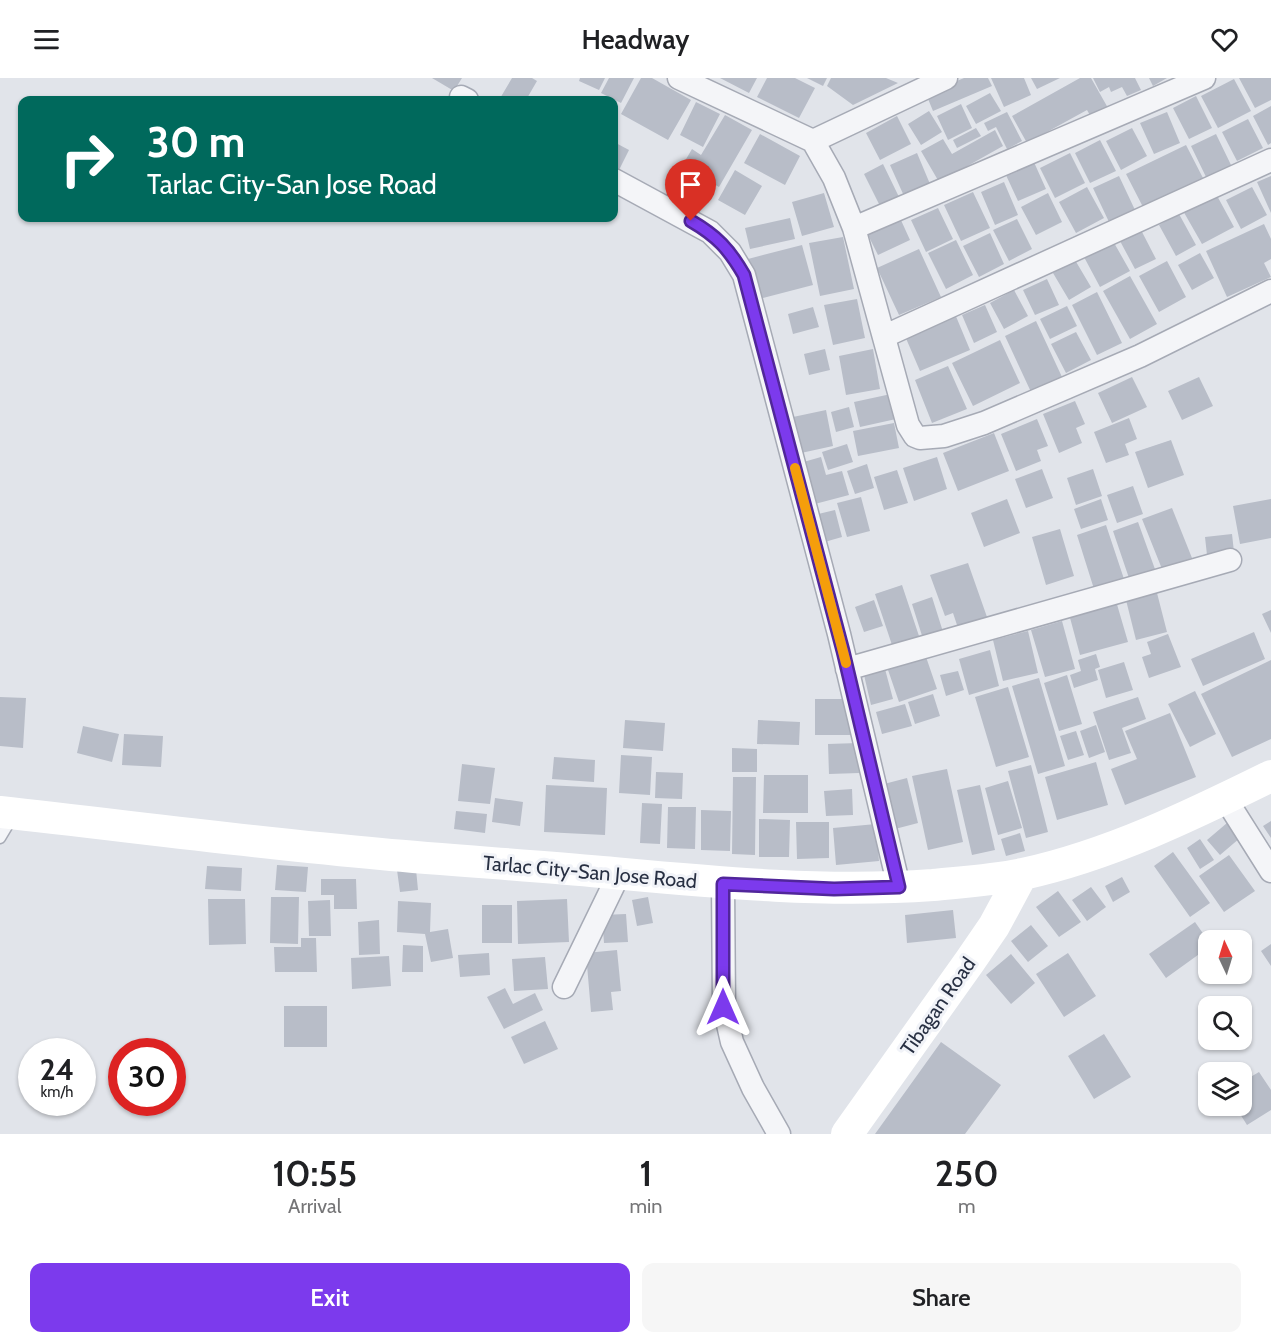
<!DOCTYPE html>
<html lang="en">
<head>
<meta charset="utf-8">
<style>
	body { margin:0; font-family:Cabin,sans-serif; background:#f6f6f6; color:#202124; height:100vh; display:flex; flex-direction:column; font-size:22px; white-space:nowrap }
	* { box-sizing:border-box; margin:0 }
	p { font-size:20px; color:#757577 }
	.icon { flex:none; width:33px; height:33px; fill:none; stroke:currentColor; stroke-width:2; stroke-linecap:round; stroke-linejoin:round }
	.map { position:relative; height:1056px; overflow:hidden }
	.side { display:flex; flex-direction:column; background:#fff; flex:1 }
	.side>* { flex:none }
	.guide { position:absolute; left:18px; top:18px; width:600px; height:126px; border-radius:12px; box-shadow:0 2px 4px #0004; background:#00695c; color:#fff; overflow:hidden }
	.needle { width:39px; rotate:356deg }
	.tools { position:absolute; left:1198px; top:852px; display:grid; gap:12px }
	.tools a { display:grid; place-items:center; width:54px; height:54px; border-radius:12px; background:#fff; box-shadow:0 2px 4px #0004; font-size:30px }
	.speed { position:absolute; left:18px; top:960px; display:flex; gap:12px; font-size:30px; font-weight:700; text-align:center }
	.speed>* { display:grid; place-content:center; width:78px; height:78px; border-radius:50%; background:#fff; box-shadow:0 2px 4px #0004; line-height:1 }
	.speed small { font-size:15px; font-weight:400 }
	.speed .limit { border:9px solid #d22; background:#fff; color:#111 }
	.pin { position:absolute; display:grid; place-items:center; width:51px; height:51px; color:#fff; margin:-62px -26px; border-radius:50% 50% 50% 0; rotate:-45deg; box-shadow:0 0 6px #0007 }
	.pin .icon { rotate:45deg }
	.me { position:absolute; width:66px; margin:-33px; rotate:0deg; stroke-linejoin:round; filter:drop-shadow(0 0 4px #0008) }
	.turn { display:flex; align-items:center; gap:21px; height:126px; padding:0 30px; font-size:27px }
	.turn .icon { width:78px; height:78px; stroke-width:2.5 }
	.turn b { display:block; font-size:42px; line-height:51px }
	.eta { display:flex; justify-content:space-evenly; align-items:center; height:102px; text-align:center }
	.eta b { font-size:36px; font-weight:600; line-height:42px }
	.cta { display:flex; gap:12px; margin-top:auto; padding:12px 30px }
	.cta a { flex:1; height:69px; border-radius:12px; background:#7c3aed; color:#fff; font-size:24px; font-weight:600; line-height:69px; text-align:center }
	.cta a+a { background:#f6f6f6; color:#202124 }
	header { display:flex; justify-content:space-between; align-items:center; height:78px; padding:0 30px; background:#fff; font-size:27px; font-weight:600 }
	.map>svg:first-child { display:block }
	.building { fill:#b8bdc8 }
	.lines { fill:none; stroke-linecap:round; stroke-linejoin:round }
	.lane-casing { stroke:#a6aab5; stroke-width:13 }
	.street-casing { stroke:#a6aab5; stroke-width:25 }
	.lane { stroke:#f4f5f8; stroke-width:10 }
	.street { stroke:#f4f5f8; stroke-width:22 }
	.secondary { stroke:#fff; stroke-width:32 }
	.route-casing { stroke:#51269a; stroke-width:15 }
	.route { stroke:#7c3aed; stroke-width:10 }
	.slow { stroke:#f59e0b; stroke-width:10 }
	.labels { text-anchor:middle; stroke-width:6; stroke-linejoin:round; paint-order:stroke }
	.street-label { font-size:20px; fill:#283043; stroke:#f1f3f8 }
</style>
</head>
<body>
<header><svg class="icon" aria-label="menu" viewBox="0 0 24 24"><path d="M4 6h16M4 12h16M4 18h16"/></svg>Headway<svg class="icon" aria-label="heart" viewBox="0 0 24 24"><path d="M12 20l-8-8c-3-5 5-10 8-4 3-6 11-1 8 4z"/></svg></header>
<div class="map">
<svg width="1271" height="1056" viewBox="0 0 1271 1056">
	<rect width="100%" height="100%" fill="#e1e4ea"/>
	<!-- building -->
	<path class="building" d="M432 0H462L454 13Z
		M512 0H532L537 3 526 22H499Z
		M580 0H605L599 12 579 3Z
		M609 0H634L621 25 601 15Z
		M641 0H652L691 22 668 62 621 36Z
		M720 0H757L749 15Z
		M767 0H795L815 10 799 40 757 19Z
		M807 0H827L823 8Z
		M831 0H886L898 5 853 27 827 8Z
		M964 0H988L992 8 933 33 926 16Z
		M991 0H1024L1031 17 1004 29Z
		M1031 0H1060L1037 11Z
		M1080 0H1091L1108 30 1091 39 1087 32 1027 65 1012 38Z
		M1093 0H1135L1141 12 1127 18 1122 9 1111 14 1109 9 1100 14Z
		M1149 0H1167L1153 8Z
		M1239 0H1271V22L1255 30Z
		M1234 1 1251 33 1218 50 1201 18Z
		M990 15 1001 33 976 46 966 28Z
		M1196 18 1212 50 1189 61 1173 30Z
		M696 24 720 36 703 69 680 57Z
		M961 26 972 50 948 62 937 38Z
		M1271 28V65L1268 67 1253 38Z
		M929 33 942 54 921 67 908 46Z
		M1007 34 1022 63 1007 71 996 49 988 53 984 45Z
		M1167 34 1180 65 1154 76 1140 45Z
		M725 37 752 52 719 109 682 88 692 71 701 77Z
		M897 38 911 66 880 82 866 55Z
		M1248 41 1263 70 1237 83 1222 54Z
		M976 50 981 58 957 70 953 62Z
		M1132 50 1147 78 1121 92 1106 63Z
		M995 52 1003 68 939 104 921 73 943 61 952 76Z
		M760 56 800 78 785 107 744 85Z
		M1216 56 1232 89 1207 101 1191 68Z
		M1100 62 1116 93 1090 105 1075 75Z
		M614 64 629 72 617 96 614 95Z
		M1186 67 1203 100 1143 129 1126 96Z
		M917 75 930 106 904 118 890 87Z
		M1070 75 1085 105 1055 120 1040 90Z
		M1033 82 1046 111 1018 123 1005 95Z
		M883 86 899 119 880 128 864 96Z
		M735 92 762 108 745 137 718 122Z
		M680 93 713 112 696 140 664 121Z
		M1119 98 1135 132 1109 144 1093 110Z
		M1271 98V135L1257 104Z
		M1004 104 1018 137 995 147 981 114Z
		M1087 109 1104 140 1076 155 1059 124Z
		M1252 109 1267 137 1241 151 1226 122Z
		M973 114 990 150 961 163 944 127Z
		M1215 114 1234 149 1202 166 1182 131Z
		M824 115 834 149 802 158 792 124Z
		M1048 115 1062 144 1036 157 1021 129Z
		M938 130 953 161 926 174 911 142Z
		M1179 136 1196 167 1176 178 1159 147Z
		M790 140 795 161 750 171 745 150Z
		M900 140 910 162 878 177 867 155Z
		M1017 141 1032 171 1009 183 993 152Z
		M1264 146 1271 161V181L1264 185 1271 199 1227 219 1206 173Z
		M1141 152 1156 181 1135 191 1120 163Z
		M990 155 1004 186 979 199 963 168Z
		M843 159 854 211 820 218 809 165Z
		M956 162 973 197 946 211 928 175Z
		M1113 163 1130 193 1100 209 1084 179Z
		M802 167 813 207 759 221 748 181Z
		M919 171 941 219 899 237 877 190Z
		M1200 175 1214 200 1192 212 1178 187Z
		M1075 182 1091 209 1069 222 1053 195Z
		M1167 183 1186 219 1159 234 1139 198Z
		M1130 198 1157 246 1130 261 1103 213Z
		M1047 201 1059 227 1035 237 1023 212Z
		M1014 212 1028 238 1004 251 990 225Z
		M1097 214 1122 265 1097 277 1072 227Z
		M857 221 865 260 833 267 824 227Z
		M985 227 997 254 974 265 962 237Z
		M1067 228 1077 248 1050 261 1040 241Z
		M813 229 819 249 793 256 788 236Z
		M955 236 970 272 920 293 905 258Z
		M1036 243 1062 299 1031 314 1005 258Z
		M1076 254 1091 282 1066 295 1051 266Z
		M1000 262 1020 305 973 328 952 285Z
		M825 271 830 292 809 297 804 276Z
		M873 271 880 311 846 317 839 278Z
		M948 288 967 331 932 345 915 302Z
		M1132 299 1147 329 1112 345 1098 315Z
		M1199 299 1213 328 1182 342 1168 313Z
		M891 316 896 341 860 349 854 324Z
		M1075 323 1085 346 1076 350 1082 365 1059 375 1043 336Z
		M849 329 854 349 836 354 831 334Z
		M826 332 833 368 801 375 793 339Z
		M1129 340 1137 361 1125 366 1129 377 1106 385 1094 354Z
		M1037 341 1048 368 1037 372 1041 383 1016 393 1001 356Z
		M894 345 899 370 858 378 853 353Z
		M994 355 1009 393 958 413 943 375Z
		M1171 362 1184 397 1148 410 1135 374Z
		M847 366 853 384 828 392 822 374Z
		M821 379 826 397 842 393 849 417 811 427 800 385Z
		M937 379 947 411 914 423 903 390Z
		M867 386 874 410 855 416 847 393Z
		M1042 391 1053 420 1026 430 1015 401Z
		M1093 391 1102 418 1076 427 1067 400Z
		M897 392 908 425 884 432 874 399Z
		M1133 408 1143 436 1117 445 1107 417Z
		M861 419 870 453 847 459 837 425Z
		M1007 421 1020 455 984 469 971 435Z
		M1101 421 1108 442 1081 451 1074 431Z
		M1271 421V460L1240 466 1233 428Z
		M1172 430 1192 480 1162 491 1142 441Z
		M835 432 842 459 821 465 814 437Z
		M1138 444 1156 494 1130 503 1113 453Z
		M1106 447 1124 501 1094 511 1077 457Z
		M1060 451 1074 498 1046 507 1032 459Z
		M1232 456 1234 474 1207 477 1205 459Z
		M968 485 987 539 958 550 953 535 945 538 930 497Z
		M902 507 920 561 893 570 875 516Z
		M1157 515 1167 554 1136 562 1126 522Z
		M932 519 944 557 924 564 912 526Z
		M874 522 883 548 864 554 855 529Z
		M1116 523 1128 564 1080 577 1069 536Z
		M1271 532V555L1262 536Z
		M1062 543 1075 591 1045 599 1031 552Z
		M1028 553 1038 595 1003 603 993 562Z
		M1254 554 1265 581 1203 608 1191 581Z
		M1168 556 1181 589 1149 600 1142 579 1151 576 1147 564Z
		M990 572 999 608 969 617 959 581Z
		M925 576 937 611 899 624 887 589Z
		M1096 576 1100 589 1095 591 1098 602 1074 610 1070 597 1081 593 1078 582Z
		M1271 582V661L1232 679 1201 616Z
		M1124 584 1133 612 1106 620 1098 592Z
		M885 591 893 621 871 627 864 597Z
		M958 593 964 612 946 618 940 597Z
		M1067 597 1082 646 1059 653 1044 605Z
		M1039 600 1065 688 1038 696 1012 608Z
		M1008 609 1029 679 996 689 975 619Z
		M1195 613 1216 656 1190 669 1168 626Z
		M933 616 940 638 915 646 908 624Z
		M0 619 26 620 23 670 0 668Z
		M1138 619 1146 641 1122 650 1131 675 1109 682 1093 634Z
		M815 621H852V657H815Z
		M905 626 912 648 882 656 876 634Z
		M1170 635 1196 699 1125 727 1111 691 1137 681 1125 653Z
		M625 642 665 645 663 673 623 670Z
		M758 642 800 644 799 667 757 666Z
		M1096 647 1105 674 1089 680 1080 653Z
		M83 648 119 656 112 684 77 675Z
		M1076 653 1084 677 1068 682 1060 658Z
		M124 656 163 658 161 689 122 687Z
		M858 665 859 695 829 696 828 666Z
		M732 670 757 671V694H732Z
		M621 677 652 679 650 717 619 715Z
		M554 679 595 682 594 704 552 701Z
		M1096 684 1108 727 1057 742 1045 699Z
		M462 686 495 690 490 726 458 723Z
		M1031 687 1048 754 1026 760 1008 693Z
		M947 691 963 764 928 772 912 698Z
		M656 694 683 695 682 721 655 720Z
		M764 697H808V735H763Z
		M733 699H756L755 777 732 776Z
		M907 700 918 745 895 751 884 706Z
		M1008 703 1022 750 998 757 985 710Z
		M546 707 607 710 605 757 544 754Z
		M980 707 995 772 972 777 957 712Z
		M852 711 853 737 826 738 824 713Z
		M495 720 523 724 520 748 492 744Z
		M642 725 662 726 660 766 640 765Z
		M668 729H696L695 771 667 770Z
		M701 732 731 733 730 773 701 772Z
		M456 733 487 736 485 755 454 751Z
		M759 741 790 742 789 779H759Z
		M1271 743V760L1263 748Z
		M796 744H829V780L797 781Z
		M1227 745 1240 760 1220 777 1207 762Z
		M876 746 879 783 836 787 833 750Z
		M1020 755 1025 773 1006 778 1001 761Z
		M1200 761 1214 782 1200 791 1187 770Z
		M1173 774 1210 825 1190 839 1154 788Z
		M1229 777 1255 813 1224 834 1199 798Z
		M277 787 308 789 306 814 275 812Z
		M207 788 242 790 241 813 205 811Z
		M416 791 418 812 400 814 397 792Z
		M1122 799 1130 814 1113 824 1105 808Z
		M321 801H356L357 831H334V817H321Z
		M1091 809 1106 829 1087 843 1072 822Z
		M1058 813 1081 844 1059 859 1036 829Z
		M271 819H299L298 866 270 865Z
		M648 819 653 845 637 848 632 822Z
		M208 821H245L246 866 209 867Z
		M567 821 569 864 518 866 517 823Z
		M330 822 331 858H309L308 823Z
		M398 823 431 825 430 854 448 851 453 880 431 884 425 856 397 854Z
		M482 827H512V865H482Z
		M953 832 956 860 907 865 905 837Z
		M626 836 628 864 604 865 602 837Z
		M379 842 380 876 359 877 358 844Z
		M1195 844 1209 864V869L1166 900 1149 876Z
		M1031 847 1048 868 1028 884 1011 863Z
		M301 860H316L317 894H275L274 869H301Z
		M1271 866V888L1261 873Z
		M403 867 423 868V894H402Z
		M617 872 621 913 611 914 613 932 591 934 586 875Z
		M489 875 490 897 460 899 458 877Z
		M1068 875 1096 918 1064 939 1036 896Z
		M1011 876 1035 905 1011 926 986 897Z
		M389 878 391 908 352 911 351 880Z
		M545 879 548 911 514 913 512 881Z
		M505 910 513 926 535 915 543 932 504 951 487 919Z
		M284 928H327V969H284Z
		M545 943 558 971 524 986 511 959Z
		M1104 956 1131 999 1094 1021 1068 978Z
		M941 964 1001 1007 965 1056H875Z
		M1259 994 1271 1012V1032L1247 1047 1235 1028H1242V1004Z"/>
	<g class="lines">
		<defs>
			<path id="lane" d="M0 760 12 740"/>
			<path id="street" d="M679 0 813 63 834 100 854 150 908 347 915 358 920 360 944 358 984 345 1140 278 1271 213
				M461 19 467 22
				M813 63 946 0
				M614 102 710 154 730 174 744 197 839 556 899 809
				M854 150 1204 0
				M885 258 1271 82
				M847 591 1230 482
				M1225 720 1271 793
				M723 806 724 929 732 964 753 1010 779 1056
				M564 909 619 796"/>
		</defs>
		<!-- lane casing -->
		<use href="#lane" class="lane-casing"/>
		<!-- street casing -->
		<use href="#street" class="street-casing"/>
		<!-- lane -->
		<use href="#lane" class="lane"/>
		<!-- street -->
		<use href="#street" class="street"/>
		<!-- secondary -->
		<path class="secondary" d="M0 734C127 748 254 765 381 776 455 783 529 787 602 794 712 804 822 815 933 807 963 804 994 802 1023 796 1110 777 1192 737 1271 698
			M847 1056 970 883 994 848 1022 796"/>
	</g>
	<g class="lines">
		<defs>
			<path id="route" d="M691 143C717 158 729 171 744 197L843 573 899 809 834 811 723 806V929"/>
		</defs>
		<!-- route casing -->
		<use href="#route" class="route-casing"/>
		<!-- route -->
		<use href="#route" class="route"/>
		<!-- slow -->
		<path class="slow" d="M795 390 846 585"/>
	</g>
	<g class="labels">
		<!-- street labels -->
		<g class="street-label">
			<text transform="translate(590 794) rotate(5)" y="7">Tarlac City-San Jose Road</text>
			<text transform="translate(938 928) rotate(-55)" y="7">Tibagan Road</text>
		</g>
	</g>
</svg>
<div class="tools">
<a><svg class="needle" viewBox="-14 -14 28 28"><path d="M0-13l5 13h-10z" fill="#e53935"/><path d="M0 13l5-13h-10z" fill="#757577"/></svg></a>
<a><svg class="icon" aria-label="search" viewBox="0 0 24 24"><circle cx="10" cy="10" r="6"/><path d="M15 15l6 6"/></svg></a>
<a><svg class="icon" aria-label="layers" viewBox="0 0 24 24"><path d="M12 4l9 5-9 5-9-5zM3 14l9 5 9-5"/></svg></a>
</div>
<div class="speed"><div>24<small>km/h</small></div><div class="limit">30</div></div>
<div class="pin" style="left:691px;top:143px;background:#d93025"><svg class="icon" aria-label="arrive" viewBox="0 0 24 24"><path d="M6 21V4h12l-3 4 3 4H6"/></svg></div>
<svg class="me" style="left:723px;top:929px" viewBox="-20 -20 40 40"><path d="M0-17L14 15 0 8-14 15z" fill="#7c3aed" stroke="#fff" stroke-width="4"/></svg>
<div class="guide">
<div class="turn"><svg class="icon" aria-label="right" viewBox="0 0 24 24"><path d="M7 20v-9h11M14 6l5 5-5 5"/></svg><div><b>30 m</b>Tarlac City-San Jose Road</div></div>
</div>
</div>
<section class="side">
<div class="eta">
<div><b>10:55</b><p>Arrival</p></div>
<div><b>1</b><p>min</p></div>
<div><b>250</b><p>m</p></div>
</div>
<div class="cta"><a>Exit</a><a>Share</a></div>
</section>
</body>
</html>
